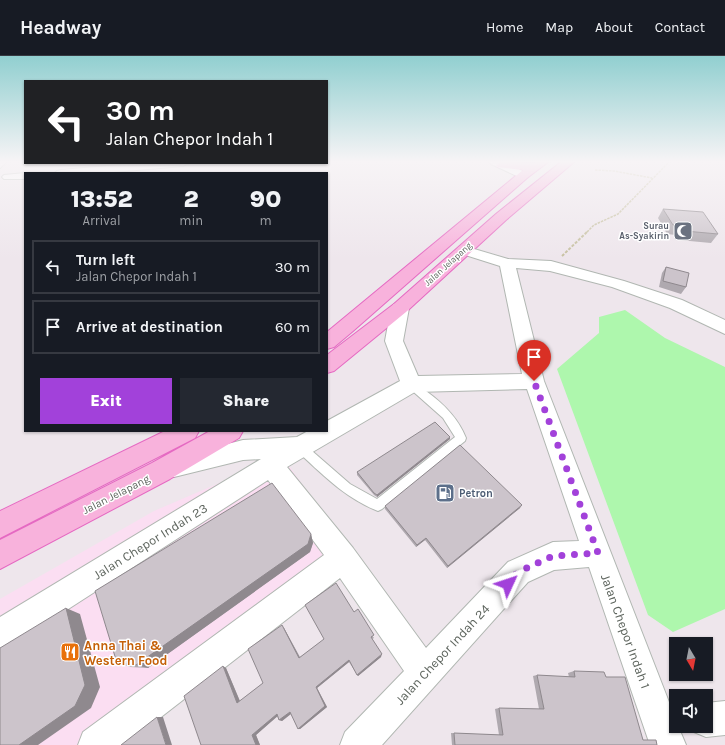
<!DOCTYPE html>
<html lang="en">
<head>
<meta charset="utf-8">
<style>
	body { margin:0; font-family:Karla,sans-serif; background:#242831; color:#f1f3f6; height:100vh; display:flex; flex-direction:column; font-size:15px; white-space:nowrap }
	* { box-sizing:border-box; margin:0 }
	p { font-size:13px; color:#9ea1a6 }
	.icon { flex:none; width:22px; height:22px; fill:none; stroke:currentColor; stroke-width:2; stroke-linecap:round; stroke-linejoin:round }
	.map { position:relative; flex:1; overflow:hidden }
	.side { position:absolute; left:24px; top:116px; width:304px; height:260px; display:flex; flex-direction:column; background:#171b24; border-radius:0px; box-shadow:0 1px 3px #0004 }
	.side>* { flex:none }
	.banner { position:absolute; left:24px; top:24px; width:304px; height:84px; border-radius:0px; box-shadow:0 1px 3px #0004; background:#202124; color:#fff; overflow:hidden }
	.needle { width:26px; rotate:170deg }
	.buttons { position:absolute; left:669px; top:581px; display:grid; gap:8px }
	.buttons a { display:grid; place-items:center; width:44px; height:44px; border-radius:0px; background:#171b24; box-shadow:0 1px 3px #0004; font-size:20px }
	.pin { position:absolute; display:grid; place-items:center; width:34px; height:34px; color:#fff; margin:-41px -17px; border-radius:50% 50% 50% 0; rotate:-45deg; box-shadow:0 0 4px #0007 }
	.pin .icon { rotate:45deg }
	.me { position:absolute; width:44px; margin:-22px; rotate:48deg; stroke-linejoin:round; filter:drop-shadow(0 0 3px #0008) }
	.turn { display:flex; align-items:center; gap:14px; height:84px; padding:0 16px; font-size:18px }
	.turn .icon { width:52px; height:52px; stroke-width:2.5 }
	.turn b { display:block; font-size:28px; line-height:34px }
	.eta { display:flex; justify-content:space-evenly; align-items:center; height:68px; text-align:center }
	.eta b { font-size:24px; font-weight:800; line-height:28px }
	.cta { display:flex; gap:8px; margin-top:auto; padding:8px 16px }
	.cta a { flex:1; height:46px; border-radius:0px; background:#a241da; color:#fff; font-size:16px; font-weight:800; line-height:46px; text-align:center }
	.cta a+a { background:#242831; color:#f1f3f6 }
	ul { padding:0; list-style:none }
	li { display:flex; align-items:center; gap:12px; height:54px; margin:0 8px 6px; padding:0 8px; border:2px solid #363941; border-radius:0px }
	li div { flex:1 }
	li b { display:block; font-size:15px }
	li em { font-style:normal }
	header { display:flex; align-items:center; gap:24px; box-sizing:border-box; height:56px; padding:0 20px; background:#171b24; border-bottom:1px solid #363941 }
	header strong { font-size:19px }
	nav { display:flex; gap:22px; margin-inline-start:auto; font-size:14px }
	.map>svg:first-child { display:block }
	.commercial { fill:#fbdef2 }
	.water { fill:#aef7ad }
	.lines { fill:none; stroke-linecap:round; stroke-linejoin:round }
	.lane-casing { stroke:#b1b7b2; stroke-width:2 }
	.street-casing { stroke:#b1b7b2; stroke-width:2 }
	.primary-casing { stroke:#e569c2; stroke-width:2 }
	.path-far1 { stroke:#c6c0a0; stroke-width:1.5; stroke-dasharray:2.5 1; stroke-linecap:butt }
	.path { stroke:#c6c0a0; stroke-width:2; stroke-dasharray:3 1.5; stroke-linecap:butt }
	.lane { fill:#fff; fill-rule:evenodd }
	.street { fill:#fff; fill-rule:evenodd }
	.primary { fill:#f8b2dc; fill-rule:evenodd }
	.wall { fill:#afa9af }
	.shaded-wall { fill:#8f898e }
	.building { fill:#ccc4cb; stroke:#8f898e }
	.route { stroke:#a241da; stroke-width:7; stroke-dasharray:0 12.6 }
	.labels { text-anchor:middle; stroke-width:3; stroke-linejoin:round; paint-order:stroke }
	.far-worship-label { font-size:9px; font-weight:bold; fill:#5b616d; stroke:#fff; text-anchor:end }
	.far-street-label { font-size:9px; fill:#5e655e; stroke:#fff }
	.service-label { font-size:11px; font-weight:bold; fill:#4e5e75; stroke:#fff; text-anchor:start }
	.street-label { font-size:11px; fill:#5e655e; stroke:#fff }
	.near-street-label { font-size:13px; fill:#5e655e; stroke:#fff }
	.near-food-label { font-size:13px; font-weight:bold; fill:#c56008; stroke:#fff; text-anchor:start }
</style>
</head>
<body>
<header>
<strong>Headway</strong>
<nav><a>Home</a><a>Map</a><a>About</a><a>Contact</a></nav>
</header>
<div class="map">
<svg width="725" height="689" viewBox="0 0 725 689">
	<rect width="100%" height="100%" fill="#eee6ec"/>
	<!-- commercial -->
	<path class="commercial" d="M282 400 353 499 104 689H0V543L154 455Z"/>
	<!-- water -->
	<path class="water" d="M625 254 665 282 725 311V553L673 576 648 559 557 313 599 277V261Z"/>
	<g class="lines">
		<defs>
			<path id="lane" d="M0 106H6L0 112Z
				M411 324C417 326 422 331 426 335 444 348 458 362 466 382L465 385 382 453 378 455C345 442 322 418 296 394L295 391 296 388 300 386 304 388 350 428 377 443 455 381 443 362 408 331 406 328 408 325Z"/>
			<path id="street" d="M490 106H504L527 117 529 119 527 121H519L491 108Z
				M142 107H189L183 110 102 117H55L57 115 61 114Z
				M25 117V123H4L2 121 4 119 25 117H27Z
				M464 190 508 203 551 205 624 225 682 244 725 264V278L670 252 612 231 550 215 516 212 544 325 676 664V670H678L686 689H650L589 511 554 514 528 526 382 689H340L345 676 404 615 340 522 125 689H78L83 676 324 499 268 424 11 590 0 594V561L261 403 243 404 174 421 166 418 162 411 166 404 243 384 297 381 308 375H327V365L400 325 385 285 391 252 394 248 400 247 406 248 409 252 403 285 418 320 522 318 500 210 459 197 457 194 459 191ZM527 333 579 485 553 486 508 506 426 592 353 492 287 411 415 336Z
				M725 645V679L706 681 694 676 691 670H706V647Z"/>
			<path id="primary" d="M500 106 532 107 548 106 527 122 353 275 334 291 327 293V276L523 114 498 111 496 109Z
				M561 106H574L506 164 406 256 334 315 327 317V299L394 248 496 158Z
				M165 375H199L195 382 0 482V455Z
				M210 375H243L239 382 170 423 0 513V484L152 407Z"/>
		</defs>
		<!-- lane casing -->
		<use href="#lane" class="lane-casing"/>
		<!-- street casing -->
		<use href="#street" class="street-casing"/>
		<!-- primary casing -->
		<use href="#primary" class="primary-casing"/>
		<!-- path-far1 -->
		<path class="path-far1" d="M595 114 614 115 652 122
			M587 176 594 169 618 158 669 106"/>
		<!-- path -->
		<path class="path" d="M562 200 588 175"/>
		<!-- lane -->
		<use href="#lane" class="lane"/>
		<!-- street -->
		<use href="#street" class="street"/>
		<!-- primary -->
		<use href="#primary" class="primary"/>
	</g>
	<!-- wall -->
	<path class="wall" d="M663 153 718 178 711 187 679 184 676 179 667 178 658 162Z
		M666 211 686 231 681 238 659 231 662 217Z
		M450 381V383L377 441 374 439 357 419V416Z
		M385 450 520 452 447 512 425 484 416 491 385 453Z
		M311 478 313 487 310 496 148 612 130 611 117 607Z
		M354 556 374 582 372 583 381 601 358 620 349 606 317 632 327 651 300 673 291 658 282 665 279 664 277 660 256 679 260 689H201L226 612 240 645 263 627 284 572 300 601 324 584Z
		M574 615 606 621 643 684H656L657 689H452L451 677 499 679 495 653 499 652 539 653 533 620 537 619 569 621 568 617Z"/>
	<!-- shaded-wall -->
	<path class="shaded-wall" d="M450 381V383L377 441V439Z
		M522 449 520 452 447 512 448 510Z
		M311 478 313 487 310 496 148 612 136 609Z
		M426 482 425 484 416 491 417 489Z
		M66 552 80 558 100 631 91 652 38 689H19Z
		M282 569 284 572 301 604 299 602Z
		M382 598 381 601 358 620 357 619Z
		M349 604V606L317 632 327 651 300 673H298L316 631Z
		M223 610 226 612 241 648 237 647Z
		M290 656 292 657 282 665 279 664Z
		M277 658 279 659 256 679 260 689H256L252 679Z
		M157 661H163L172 689H166Z"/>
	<!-- building -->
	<path class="building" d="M663 153 703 156 718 178 685 175 681 170 673 169Z
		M666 211 689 217 686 231 663 225Z
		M435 366 450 381 377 439 374 437 357 416Z
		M460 389 522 449 448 510 426 482 417 489 385 450Z
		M272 427 311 478 308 488 136 609 117 607 95 535Z
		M336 527 354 556 358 553 374 579 371 581 382 598 357 619 349 604 316 631 325 650 298 673 290 656 279 664 277 658 252 679 256 689H201L184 640 223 610 237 647 263 627 248 593 282 569 299 602 324 583 305 549Z
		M66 552 85 629 75 650 19 689H0V592Z
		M574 615 604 616 606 621H625L643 684H656L657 689H455L454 677 503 679 499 652 544 653 537 619 575 621Z
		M157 661 166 689H121Z"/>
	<!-- sky -->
	<linearGradient id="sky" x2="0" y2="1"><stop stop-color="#91cfd0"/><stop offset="0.52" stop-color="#f7f4f6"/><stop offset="1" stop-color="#f7f4f6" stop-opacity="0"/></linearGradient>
	<rect width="725" height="203" fill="url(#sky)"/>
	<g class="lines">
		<!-- route -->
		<path class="route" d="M508 528 518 516 553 500 598 497 534 325"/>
	</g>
	<!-- icons -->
	<defs>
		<symbol id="mosque-square" viewBox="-11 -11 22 22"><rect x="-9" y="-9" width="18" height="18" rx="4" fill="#6b7280" stroke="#fff"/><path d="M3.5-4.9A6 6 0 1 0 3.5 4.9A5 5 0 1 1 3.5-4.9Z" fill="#fff"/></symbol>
		<symbol id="fuel-square" viewBox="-11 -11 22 22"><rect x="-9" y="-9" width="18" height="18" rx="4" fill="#5c6f8a" stroke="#fff"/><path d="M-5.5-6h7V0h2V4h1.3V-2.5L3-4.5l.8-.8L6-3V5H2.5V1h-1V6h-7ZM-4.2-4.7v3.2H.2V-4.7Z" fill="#fff"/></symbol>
		<symbol id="restaurant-square" viewBox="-11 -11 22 22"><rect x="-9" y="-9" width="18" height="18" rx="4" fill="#e8710a" stroke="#fff"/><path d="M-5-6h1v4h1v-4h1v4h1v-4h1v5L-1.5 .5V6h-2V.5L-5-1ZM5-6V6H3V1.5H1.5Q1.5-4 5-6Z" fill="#fff"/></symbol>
	</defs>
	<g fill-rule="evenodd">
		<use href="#mosque-square" x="672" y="164" width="22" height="22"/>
		<use href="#fuel-square" x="434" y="426" width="22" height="22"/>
		<use href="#restaurant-square" x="59" y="585" width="22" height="22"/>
	</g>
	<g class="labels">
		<!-- far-worship labels -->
		<g class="far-worship-label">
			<text x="669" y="173">Surau<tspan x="669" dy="10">As-Syakirin</tspan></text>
		</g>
		<!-- far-street labels -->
		<g class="far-street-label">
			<text transform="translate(448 208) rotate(-42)" y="3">Jalan Jelapang</text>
		</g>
		<!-- service labels -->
		<g class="service-label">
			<text x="459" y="441">Petron</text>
		</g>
		<!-- street labels -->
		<g class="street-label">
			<text transform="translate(116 438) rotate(-27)" y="4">Jalan Jelapang</text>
		</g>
		<!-- near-street labels -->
		<g class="near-street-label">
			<text transform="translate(150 485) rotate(-32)" y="5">Jalan Chepor Indah 23</text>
			<text transform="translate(626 575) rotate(70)" y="5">Jalan Chepor Indah 1</text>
			<text transform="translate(442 598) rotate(-47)" y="5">Jalan Chepor Indah 24</text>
		</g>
		<!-- near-food labels -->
		<g class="near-food-label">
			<text x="84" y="594">Anna Thai &amp;<tspan x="84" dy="15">Western Food</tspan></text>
		</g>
	</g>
</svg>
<div class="buttons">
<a><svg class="needle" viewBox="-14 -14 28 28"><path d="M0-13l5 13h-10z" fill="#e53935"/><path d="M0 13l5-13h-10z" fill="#9ea1a6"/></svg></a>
<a><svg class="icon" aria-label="sound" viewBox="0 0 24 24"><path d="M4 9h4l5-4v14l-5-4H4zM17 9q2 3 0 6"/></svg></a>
</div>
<div class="pin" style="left:534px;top:325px;background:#d93025"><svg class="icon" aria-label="arrive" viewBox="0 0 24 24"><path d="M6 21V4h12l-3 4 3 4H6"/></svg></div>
<svg class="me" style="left:508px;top:528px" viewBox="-20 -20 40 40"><path d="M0-17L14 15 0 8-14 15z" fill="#a241da" stroke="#fff" stroke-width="4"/></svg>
<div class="banner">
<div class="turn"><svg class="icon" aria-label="left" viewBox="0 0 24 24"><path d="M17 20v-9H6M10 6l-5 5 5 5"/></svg><div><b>30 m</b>Jalan Chepor Indah 1</div></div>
</div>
<section class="side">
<div class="eta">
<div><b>13:52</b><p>Arrival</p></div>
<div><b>2</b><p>min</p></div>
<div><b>90</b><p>m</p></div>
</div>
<ul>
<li><svg class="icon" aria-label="left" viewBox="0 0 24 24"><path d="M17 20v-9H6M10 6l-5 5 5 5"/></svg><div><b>Turn left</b><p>Jalan Chepor Indah 1</p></div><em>30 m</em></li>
<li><svg class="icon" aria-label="arrive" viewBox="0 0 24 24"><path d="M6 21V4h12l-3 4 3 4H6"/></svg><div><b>Arrive at destination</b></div><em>60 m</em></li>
</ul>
<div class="cta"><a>Exit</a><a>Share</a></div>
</section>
</div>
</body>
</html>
